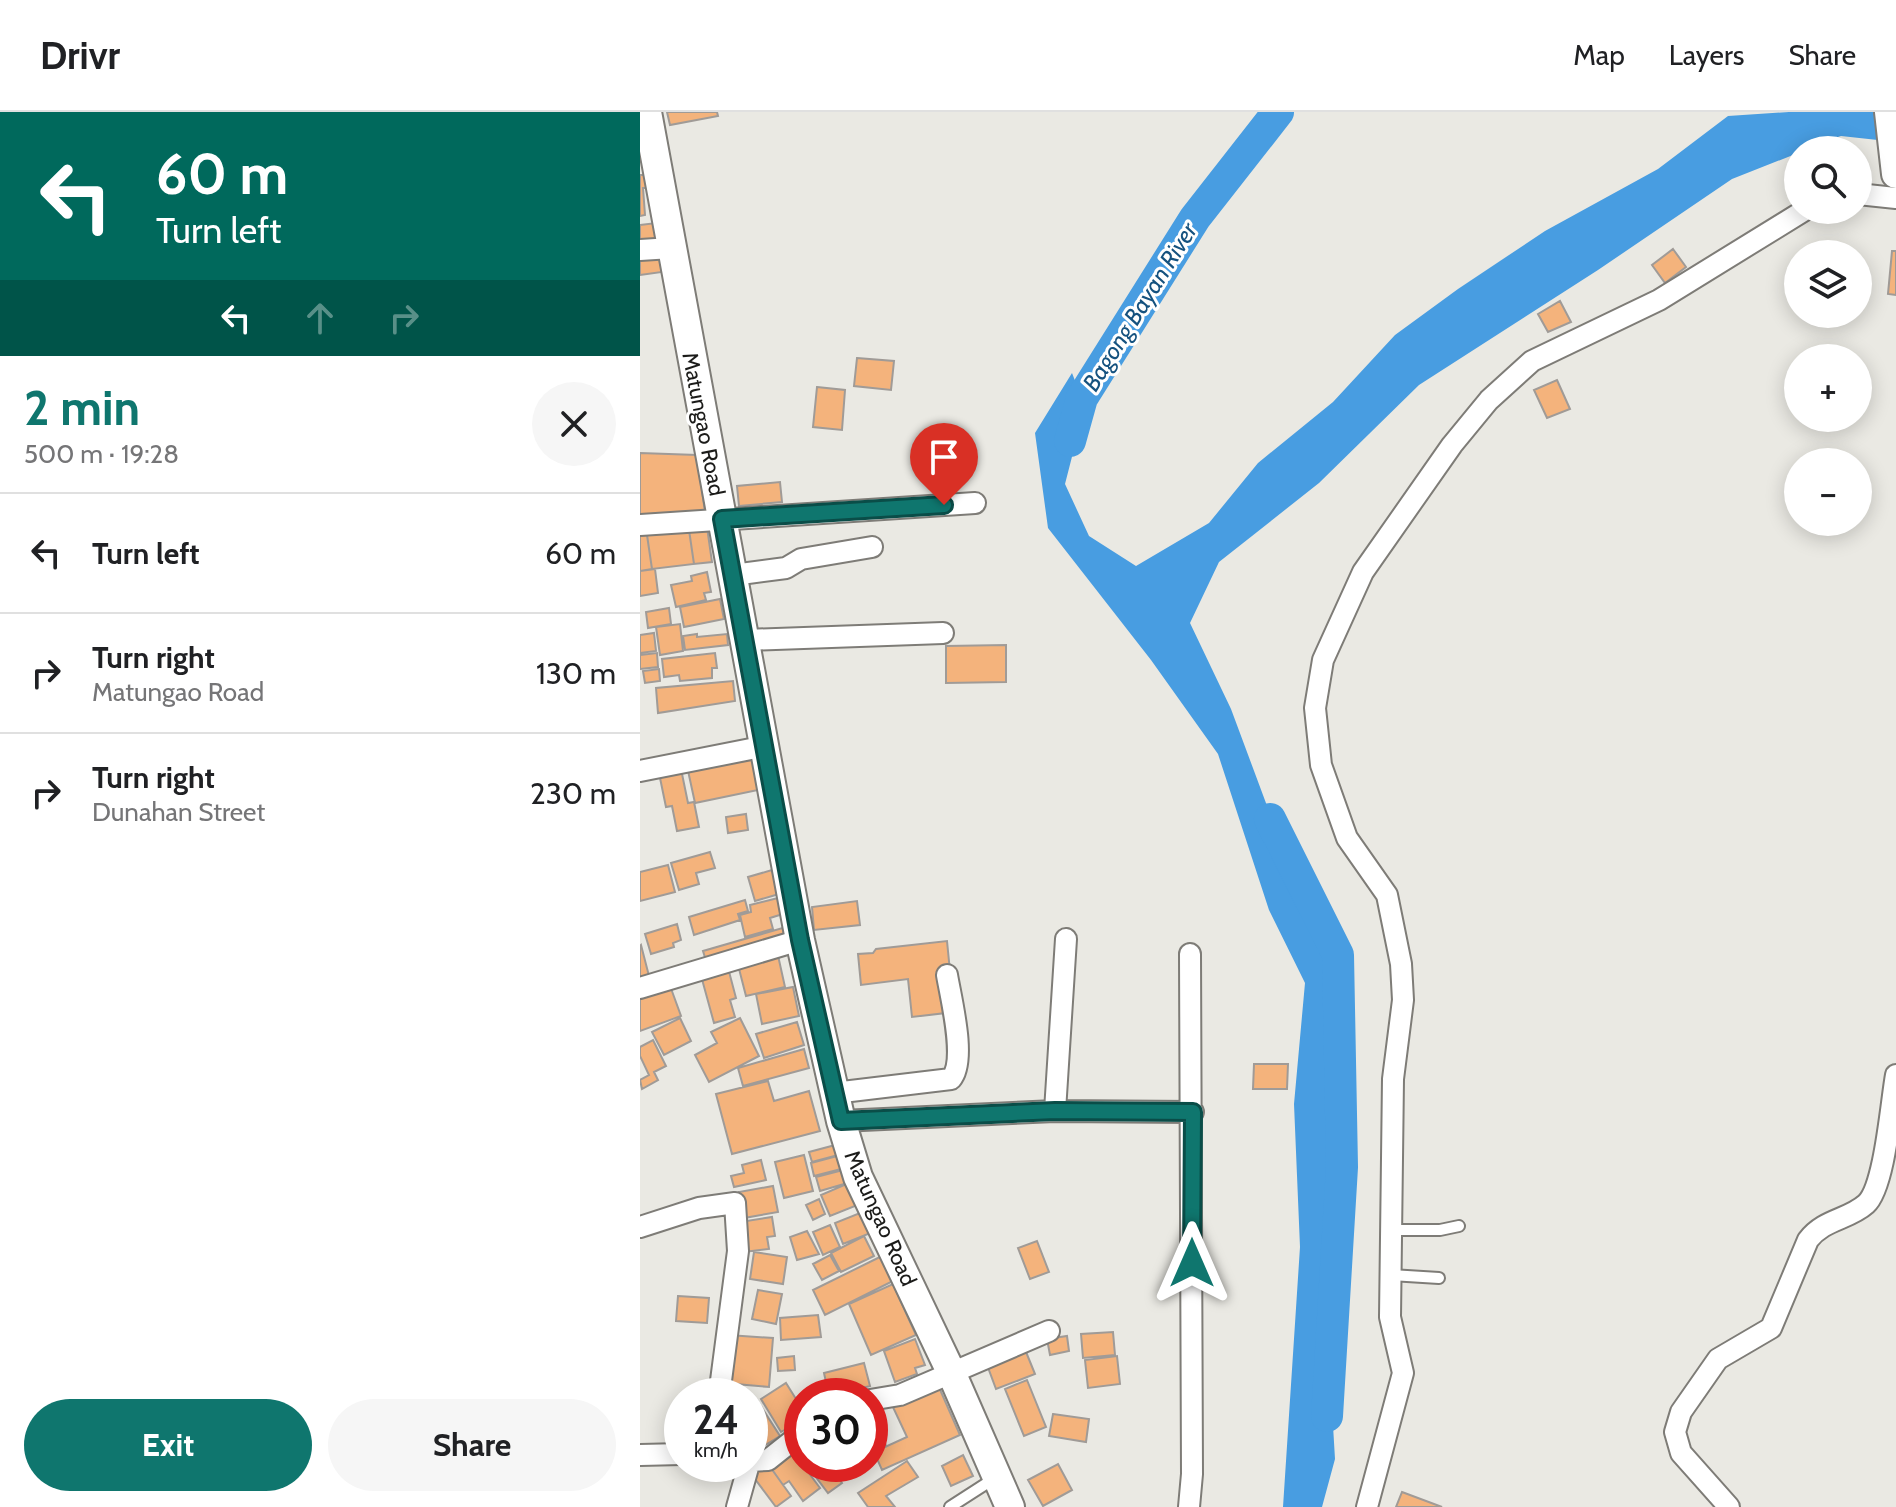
<!DOCTYPE html>
<html lang="en">
<head>
<meta charset="utf-8">
<style>
	body { margin:0; font-family:Cabin,sans-serif; background:#f6f6f6; color:#202124; height:100vh; display:flex; flex-direction:column; font-size:30px; white-space:nowrap }
	* { box-sizing:border-box; margin:0 }
	p { font-size:26px; color:#757577 }
	.icon { flex:none; width:44px; height:44px; fill:none; stroke:currentColor; stroke-width:2; stroke-linecap:round; stroke-linejoin:round }
	.map { position:relative; flex:1; overflow:hidden }
	.panel { display:flex; flex-direction:column; background:#fff; width:640px }
	.panel>* { flex:none }
	.top-card { background:#00695c; color:#fff; overflow:hidden }
	.fabs { position:absolute; left:1144px; top:24px; display:grid; gap:16px }
	.fabs a { display:grid; place-items:center; width:88px; height:88px; border-radius:50%; background:#fff; box-shadow:0 4px 20px #0003; font-size:40px }
	.speed { position:absolute; left:24px; top:1266px; display:flex; gap:16px; font-size:40px; font-weight:700; text-align:center }
	.speed>* { display:grid; place-content:center; width:104px; height:104px; border-radius:50%; background:#fff; box-shadow:0 4px 20px #0003; line-height:1 }
	.speed small { font-size:20px; font-weight:400 }
	.speed .limit { border:12px solid #d22; background:#fff; color:#111 }
	.pin { position:absolute; display:grid; place-items:center; width:68px; height:68px; color:#fff; margin:-82px -34px; border-radius:50% 50% 50% 0; rotate:-45deg; box-shadow:0 0 8px #0007 }
	.pin .icon { rotate:45deg }
	.me { position:absolute; width:88px; margin:-44px; rotate:0deg; stroke-linejoin:round; filter:drop-shadow(0 0 6px #0008) }
	.turn { display:flex; align-items:center; gap:28px; height:168px; padding:0 24px; font-size:36px }
	.turn .icon { width:104px; height:104px; stroke-width:2.5 }
	.turn b { display:block; font-size:56px; line-height:68px }
	.lanes { display:flex; align-items:center; height:76px; padding:0 24px; background:#0003; justify-content:center; gap:40px; direction:ltr }
	.lanes .off { opacity:.35 }
	.round { display:grid; place-items:center; flex:none; width:84px; height:84px; border-radius:42px; background:#f6f6f6 }
	.summary { display:flex; align-items:center; justify-content:space-between; height:136px; padding:0 24px }
	h1 { font-size:48px; font-weight:800; line-height:60px; color:#0f766e }
	.primary-button { display:flex; gap:16px; margin-top:auto; padding:16px 24px }
	.primary-button a { flex:1; height:92px; border-radius:48px; background:#0f766e; color:#fff; font-size:32px; font-weight:800; line-height:92px; text-align:center }
	.primary-button a+a { background:#f6f6f6; color:#202124 }
	ul { padding:0; list-style:none }
	li { display:flex; align-items:center; gap:24px; height:120px; padding:0 24px; border-top:2px solid #e0e0e0 }
	li div { flex:1 }
	li b { display:block; font-size:30px }
	li em { font-style:normal }
	header { display:flex; align-items:center; gap:48px; box-sizing:border-box; height:112px; padding:0 40px; background:#fff; border-bottom:2px solid #e0e0e0 }
	header strong { font-size:38px }
	nav { display:flex; gap:44px; margin-inline-start:auto; font-size:28px }
	main { display:flex; flex:1; min-height:0 }
	.map>svg:first-child { display:block }
	.water { fill:#489de1 }
	.lines { fill:none; stroke-linecap:round; stroke-linejoin:round }
	.river { stroke:#489de1; stroke-width:32 }
	.building { fill:#f4b37c; stroke:#a09b97; stroke-width:2 }
	.lane-casing { stroke:#7e7c77; stroke-width:14 }
	.street-casing { stroke:#7e7c77; stroke-width:24 }
	.secondary-casing { stroke:#7e7c77; stroke-width:32 }
	.lane { stroke:#fff; stroke-width:10 }
	.street { stroke:#fff; stroke-width:20 }
	.secondary { stroke:#fff; stroke-width:28 }
	.route-casing { stroke:#0a4d48; stroke-width:20 }
	.route { stroke:#0f766e; stroke-width:14 }
	.labels { text-anchor:middle; stroke-width:6; stroke-linejoin:round; paint-order:stroke }
	.street-label { font-size:22px; fill:#1b1b19; stroke:#fff }
	.water-label { font-size:24px; font-style:italic; fill:#15527f; stroke:#fff }
</style>
</head>
<body>
<header>
<strong>Drivr</strong>
<nav><a>Map</a><a>Layers</a><a>Share</a></nav>
</header>
<main>
<section class="panel">
<div class="top-card">
<div class="turn"><svg class="icon" aria-label="left" viewBox="0 0 24 24"><path d="M17 20v-9H6M10 6l-5 5 5 5"/></svg><div><b>60 m</b>Turn left</div></div>
<div class="lanes"><svg class="icon" aria-label="left" viewBox="0 0 24 24"><path d="M17 20v-9H6M10 6l-5 5 5 5"/></svg><svg class="icon off" aria-label="ahead" viewBox="0 0 24 24"><path d="M12 20V5M6 11l6-6 6 6"/></svg><svg class="icon off" aria-label="right" viewBox="0 0 24 24"><path d="M7 20v-9h11M14 6l5 5-5 5"/></svg></div>
</div>
<div class="summary"><div><h1>2 min</h1><p>500 m · 19:28</p></div><a class="round"><svg class="icon" aria-label="close" viewBox="0 0 24 24"><path d="M6 6l12 12M18 6L6 18"/></svg></a></div>
<ul>
<li><svg class="icon" aria-label="left" viewBox="0 0 24 24"><path d="M17 20v-9H6M10 6l-5 5 5 5"/></svg><div><b>Turn left</b></div><em>60 m</em></li>
<li><svg class="icon" aria-label="right" viewBox="0 0 24 24"><path d="M7 20v-9h11M14 6l5 5-5 5"/></svg><div><b>Turn right</b><p>Matungao Road</p></div><em>130 m</em></li>
<li><svg class="icon" aria-label="right" viewBox="0 0 24 24"><path d="M7 20v-9h11M14 6l5 5-5 5"/></svg><div><b>Turn right</b><p>Dunahan Street</p></div><em>230 m</em></li>
</ul>
<div class="primary-button"><a>Exit</a><a>Share</a></div>
</section>
<div class="map">
<svg width="1256" height="1395" viewBox="0 0 1256 1395">
	<rect width="100%" height="100%" fill="#eae9e3"/>
	<!-- water -->
	<path class="water" d="M1149 0H1256V30L1201 24 1158 38V41L1092 67 958 158 779 273 679 371 579 450 550 511 591 597 652 761 704 877 691 953 705 1055 685 1179 695 1347 682 1395H643L660 1135 654 992 665 871 629 798 578 642 511 548 408 416 395 321 432 261 445 294 425 372 449 424 496 454 569 411 618 351 693 290 755 223 818 177 905 119 1018 57 1088 4Z"/>
	<g class="lines">
		<!-- river -->
		<path class="river" d="M430 329 442 286 555 106 638 0
			M630 707 698 843 702 1055 687 1304"/>
	</g>
	<!-- building -->
	<path class="building" d="M27 0H77L78 4 30 13Z
		M0 63H6L7 76H3L5 103 0 104Z
		M16 111 18 131 0 133V113Z
		M1033 137 1046 155 1025 171 1012 153Z
		M1252 139H1256V183L1248 182Z
		M20 143 22 160 0 163V146Z
		M920 189 931 210 908 220 898 202Z
		M217 246 254 249 251 278 214 274Z
		M917 268 930 297 907 306 894 278Z
		M177 275 205 278 202 318 173 315Z
		M0 341 57 343 65 400 0 408Z
		M140 370 142 390 99 394 97 374Z
		M67 415 72 450 54 452 49 418Z
		M49 418 54 452 12 457 7 423Z
		M7 423 12 457 0 459V424Z
		M15 457 18 481 0 484V459Z
		M67 460 71 480 64 481 66 488 36 495 31 473 52 469 51 464Z
		M80 487 84 507 44 515 40 495Z
		M29 496 31 512 8 516 6 500Z
		M40 512 43 539 20 543 16 515Z
		M14 521 16 539 0 541V523Z
		M57 522V525L87 522 88 533 45 538 43 524Z
		M366 533V570L306 571V534Z
		M17 541 18 555 0 557V543Z
		M75 541 77 556H72V566L40 569 39 563 24 565 22 547Z
		M19 557 20 569 5 571 3 559Z
		M93 569 95 589 18 601 16 576Z
		M115 640 118 678 55 691 47 654Z
		M41 657 48 691 54 690 59 715 37 719 32 694 26 695 19 661Z
		M106 702 108 718 88 721 86 705Z
		M70 740 75 756 56 761 59 772 39 778 31 751Z
		M28 753 35 780 0 789V760Z
		M132 758 139 782 115 789 108 765Z
		M142 785 146 801 130 806 133 817 105 825 100 803 111 800 110 793Z
		M105 788 108 799 98 802 100 808 54 823 49 805Z
		M217 789 220 813 174 818 172 795Z
		M37 812 41 828 33 831 34 835 11 842 5 822Z
		M146 815 150 828 67 852 63 839Z
		M307 829 314 900 272 905 268 867 221 873 218 842 233 841 236 837Z
		M1 833 9 864 0 866V834Z
		M137 839 145 875 106 884 97 849Z
		M87 852 96 886 90 888 95 905 74 911 60 860Z
		M29 871 41 904 0 919V882Z
		M153 875 159 904 122 912 116 882Z
		M40 906 51 929 24 943 12 920Z
		M100 906 119 944 69 970 55 943 77 931 71 920Z
		M157 910 164 933 124 946 116 922Z
		M13 928 26 954 14 960 18 968 2 977 0 968 9 963 0 944V935Z
		M164 937 169 956 103 974 98 956Z
		M614 952H648L647 977H613Z
		M128 969 134 989 169 979 180 1019 92 1042 76 982Z
		M199 1032 202 1042 172 1050 169 1040Z
		M164 1043 173 1079 144 1086 135 1050Z
		M201 1043 205 1056 174 1064 171 1051Z
		M121 1048 126 1068 94 1075 91 1064 104 1061 102 1053Z
		M207 1057 211 1070 180 1079 176 1065Z
		M211 1070 220 1092 190 1104 181 1083Z
		M133 1074 138 1100 104 1106 99 1080Z
		M179 1087 185 1102 173 1108 166 1093Z
		M225 1099 233 1120 203 1132 195 1111Z
		M132 1105 135 1124 127 1125 129 1137 104 1140 100 1110Z
		M190 1113 200 1135 183 1143 173 1120Z
		M167 1119 179 1142 157 1148 150 1125Z
		M224 1124 234 1144 201 1160 191 1141Z
		M397 1129 409 1160 390 1167 378 1136Z
		M114 1140 147 1145 143 1172 110 1167Z
		M248 1141 257 1167 185 1203 173 1178Z
		M190 1143 199 1159 182 1168 173 1152Z
		M253 1172 276 1223 231 1243 209 1192Z
		M118 1178 142 1182 136 1212 112 1207Z
		M38 1184 69 1186 67 1211 36 1209Z
		M178 1203 181 1225 141 1228 140 1206Z
		M473 1220 475 1243 443 1246 441 1222Z
		M88 1223 133 1226 129 1275 84 1271Z
		M427 1224 429 1239 410 1243 407 1227Z
		M275 1227 285 1253 275 1256 277 1262 255 1270 244 1239Z
		M384 1235 395 1262 356 1277 346 1250Z
		M154 1244 155 1258 138 1259 137 1246Z
		M477 1244 480 1272 448 1276 445 1248Z
		M224 1251 230 1274 218 1277V1284H189L184 1261Z
		M387 1268 406 1315 384 1324 365 1277Z
		M146 1271 156 1287 174 1276 179 1284H162V1308L141 1320 121 1287Z
		M298 1273 320 1323 242 1358 234 1340 267 1325 252 1293Z
		M117 1288 140 1324 111 1342 110 1292Z
		M413 1302 449 1307 446 1330 409 1324Z
		M237 1306 246 1334 233 1338 230 1308Z
		M151 1337 180 1376 163 1389 149 1369 143 1373 129 1353Z
		M323 1343 333 1364 311 1374 302 1354Z
		M267 1349 278 1365 246 1384 255 1395H228L218 1381Z
		M128 1352 151 1384 136 1395 112 1363Z
		M166 1352H211L196 1363 202 1371 188 1381Z
		M418 1352 432 1378 403 1394 388 1368Z
		M762 1380 802 1395H756Z"/>
	<g class="lines">
		<defs>
			<path id="lane" d="M751 1118H800L819 1114
				M751 1163 799 1166
				M310 1395 355 1366"/>
			<path id="street" d="M1218 82 1256 86
				M0 138 31 136
				M0 413 335 391
				M93 463 146 456 161 447 232 435
				M106 528 303 521
				M0 659 126 634
				M0 876 160 828
				M194 981 311 967C327 949 311 887 307 863
				M415 999 426 827
				M201 1009 415 999 553 1000
				M0 1115 59 1096 95 1091 98 1139 79 1284
				M230 1288 260 1283 409 1219
				M0 1343 42 1342
				M110 1349 128 1348 162 1321
				M97 1395 109 1352
				M549 1395 552 1362 550 842
				M727 1395 763 1261 750 1205 753 967 763 888 761 852 747 783 707 726 681 653 675 596 683 548 723 460 812 333 849 288 892 249 1019 188 1165 98
				M1089 1395 1041 1341 1035 1320 1041 1300 1078 1247 1131 1216 1168 1128C1184 1107 1208 1108 1226 1092 1245 1075 1251 990 1256 963"/>
			<path id="secondary" d="M7 0 160 828 201 1009 218 1065 311 1260 370 1395
				M1249 0 1256 62"/>
		</defs>
		<!-- lane casing -->
		<use href="#lane" class="lane-casing"/>
		<!-- street casing -->
		<use href="#street" class="street-casing"/>
		<!-- secondary casing -->
		<use href="#secondary" class="secondary-casing"/>
		<!-- lane -->
		<use href="#lane" class="lane"/>
		<!-- street -->
		<use href="#street" class="street"/>
		<!-- secondary -->
		<use href="#secondary" class="secondary"/>
	</g>
	<g class="lines">
		<defs>
			<path id="route" d="M304 393 82 407 160 828 201 1009 415 999 553 1000 552 1151"/>
		</defs>
		<!-- route casing -->
		<use href="#route" class="route-casing"/>
		<!-- route -->
		<use href="#route" class="route"/>
	</g>
	<g class="labels">
		<!-- street labels -->
		<g class="street-label">
			<text transform="translate(64 312) rotate(79)" y="8">Matungao Road</text>
			<text transform="translate(241 1106) rotate(66)" y="8">Matungao Road</text>
		</g>
		<!-- water labels -->
		<g class="water-label">
			<text transform="translate(500 195) rotate(-58)" y="8">Bagong Bayan River</text>
		</g>
	</g>
</svg>
<div class="fabs">
<a><svg class="icon" aria-label="search" viewBox="0 0 24 24"><circle cx="10" cy="10" r="6"/><path d="M15 15l6 6"/></svg></a>
<a><svg class="icon" aria-label="layers" viewBox="0 0 24 24"><path d="M12 4l9 5-9 5-9-5zM3 14l9 5 9-5"/></svg></a>
<a>+</a>
<a>−</a>
</div>
<div class="speed"><div>24<small>km/h</small></div><div class="limit">30</div></div>
<div class="pin" style="left:304px;top:393px;background:#d93025"><svg class="icon" aria-label="arrive" viewBox="0 0 24 24"><path d="M6 21V4h12l-3 4 3 4H6"/></svg></div>
<svg class="me" style="left:552px;top:1151px" viewBox="-20 -20 40 40"><path d="M0-17L14 15 0 8-14 15z" fill="#0f766e" stroke="#fff" stroke-width="4"/></svg>
</div>
</main>
</body>
</html>
